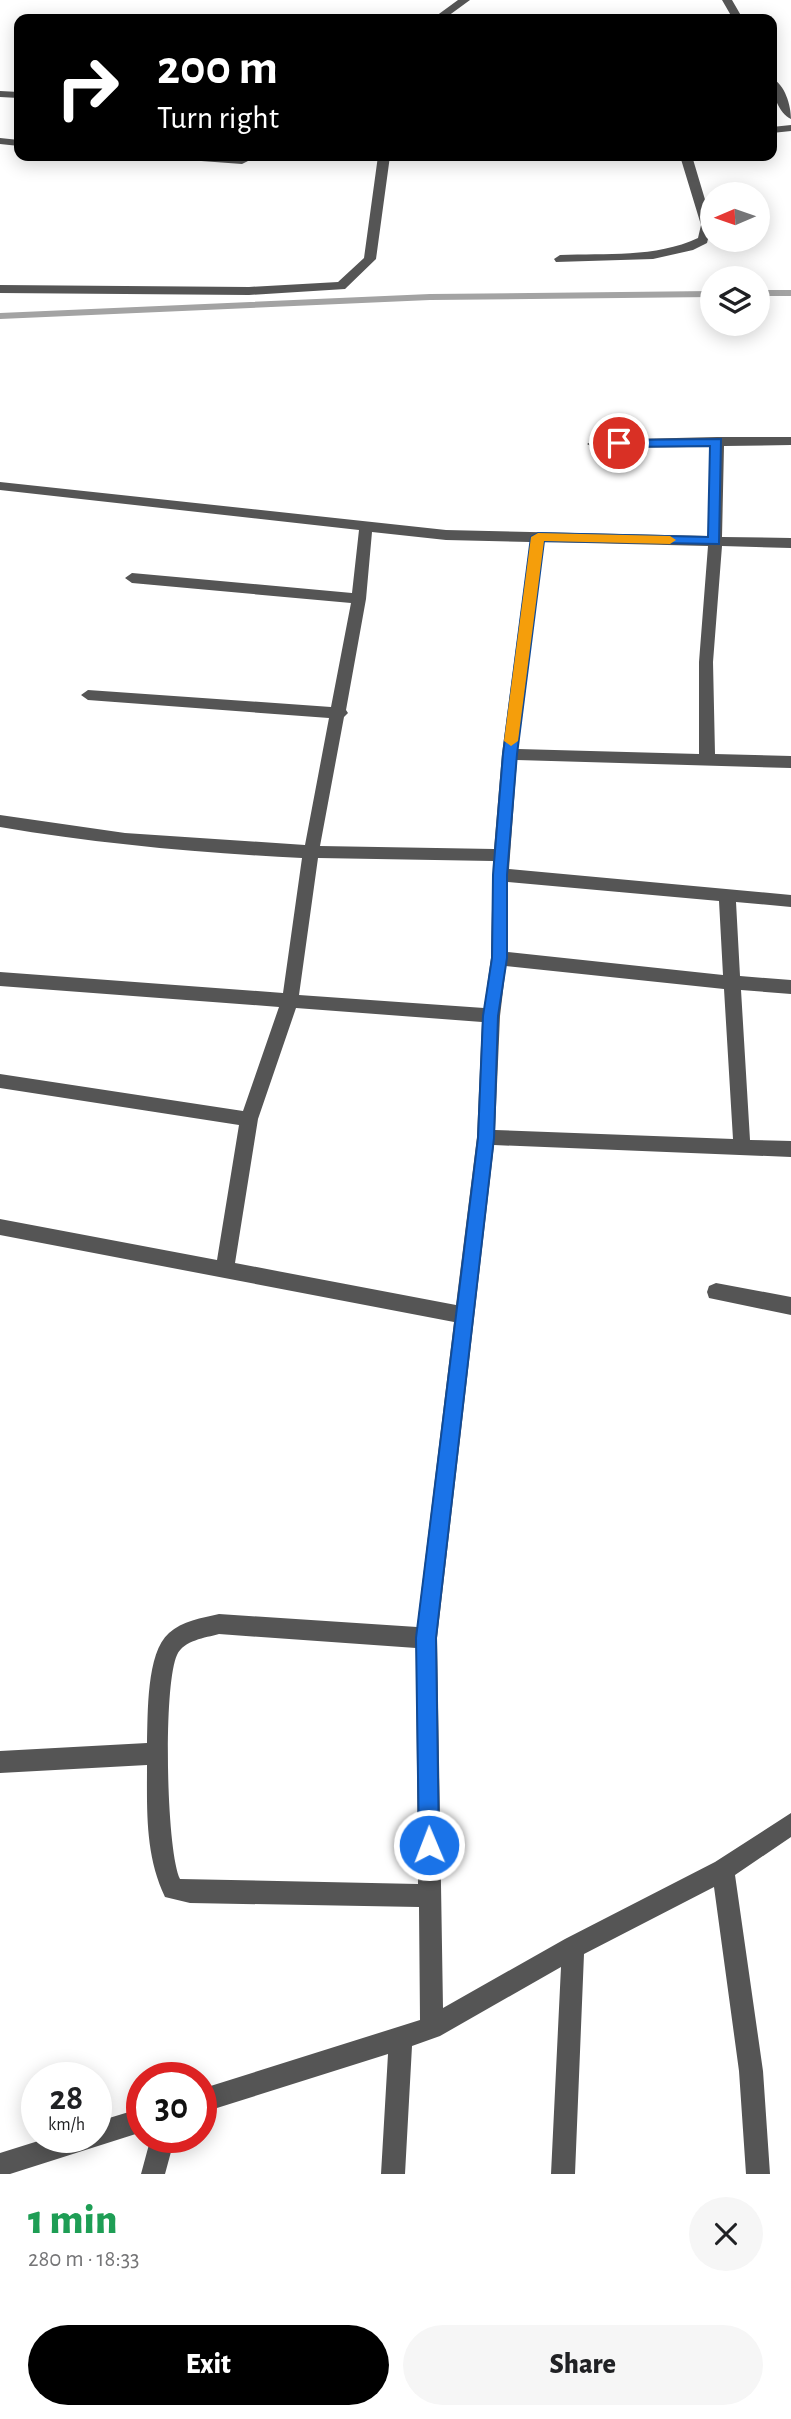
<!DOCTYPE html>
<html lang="en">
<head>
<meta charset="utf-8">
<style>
	body { margin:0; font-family:"Alegreya Sans",sans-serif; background:#f6f6f6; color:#202124; height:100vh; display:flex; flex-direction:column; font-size:26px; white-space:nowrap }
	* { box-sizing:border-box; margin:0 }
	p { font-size:23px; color:#757577 }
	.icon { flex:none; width:38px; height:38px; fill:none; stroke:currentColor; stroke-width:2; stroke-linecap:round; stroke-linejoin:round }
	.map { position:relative; height:2174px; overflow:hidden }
	.panel { display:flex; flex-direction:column; background:#fff; flex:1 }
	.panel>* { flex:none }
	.hud { position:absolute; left:14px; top:14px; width:763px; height:147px; border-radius:14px; box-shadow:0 4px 18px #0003; background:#000; color:#fff; overflow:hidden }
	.needle { width:46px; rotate:268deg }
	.tools { position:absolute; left:700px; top:182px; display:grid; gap:14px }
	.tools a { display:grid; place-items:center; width:70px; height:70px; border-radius:50%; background:#fff; box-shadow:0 4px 18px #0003; font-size:35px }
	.speed { position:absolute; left:21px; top:2062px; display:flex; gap:14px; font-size:35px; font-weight:700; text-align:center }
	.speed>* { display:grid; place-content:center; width:91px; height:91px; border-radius:50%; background:#fff; box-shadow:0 4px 18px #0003; line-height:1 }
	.speed small { font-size:18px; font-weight:400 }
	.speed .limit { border:10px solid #d22; background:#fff; color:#111 }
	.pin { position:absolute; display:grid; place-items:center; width:60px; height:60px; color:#fff; margin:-30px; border:4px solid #fff; border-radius:50%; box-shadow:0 2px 7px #0007 }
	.me { position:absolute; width:77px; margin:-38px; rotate:359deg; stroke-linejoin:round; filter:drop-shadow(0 0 5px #0008) }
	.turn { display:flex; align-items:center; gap:24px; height:147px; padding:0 28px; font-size:32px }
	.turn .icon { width:91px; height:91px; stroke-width:2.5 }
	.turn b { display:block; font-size:49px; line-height:60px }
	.round { display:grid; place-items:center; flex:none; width:74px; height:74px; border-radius:37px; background:#f6f6f6 }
	.summary { display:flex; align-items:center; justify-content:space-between; height:119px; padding:0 28px }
	h1 { font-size:42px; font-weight:800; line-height:52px; color:#1e9e55 }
	.button { display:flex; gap:14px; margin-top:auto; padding:14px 28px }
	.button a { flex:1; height:80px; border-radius:42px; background:#000; color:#fff; font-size:28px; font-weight:800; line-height:80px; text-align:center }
	.button a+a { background:#f6f6f6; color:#202124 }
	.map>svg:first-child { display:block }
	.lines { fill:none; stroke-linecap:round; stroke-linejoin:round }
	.stream { fill:#a3a3a3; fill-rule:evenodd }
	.minor { fill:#555; fill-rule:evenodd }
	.route { fill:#1a73e8; stroke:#114b97; stroke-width:2 }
	.slow { fill:#f59e0b }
</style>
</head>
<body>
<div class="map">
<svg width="791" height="2174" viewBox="0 0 791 2174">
	<rect width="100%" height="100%" fill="#fff"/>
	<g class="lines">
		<!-- stream -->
		<path class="stream" d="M758 290H791V296H758Z
			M712 291V297L430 300 0 319V313L430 294Z"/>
		<!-- minor -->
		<path class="minor" d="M458 0H470L444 19H432Z
			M722 0H732L743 19H733Z
			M772 78C785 85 791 105 791 119 778 113 771 91 772 78Z
			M0 91 19 92V98L0 97Z
			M791 125V131L772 133V127Z
			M0 138 19 140V146L0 144Z
			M168 156C186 155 234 151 248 161L242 164 174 159Z
			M378 156H390L376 259 345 289 249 295 0 293V285L249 287 338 282 364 258Z
			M680 156H692L712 223 707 243 693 250 653 259 556 262 554 259 560 255C606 253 655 258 698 238L701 225Z
			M717 437H791V445L724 446 722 537 791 538V548L722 546 713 662 715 754 791 756V768L517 760 509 869 791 895V907L736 902 740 976 791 980V994L741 990 750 1140 791 1141V1157L494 1145 437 1638 443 2008 565 1939 715 1862 791 1813V1837L735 1875 763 2071 770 2174H746L739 2071 714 1887 584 1954 575 2174H551L561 1967 440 2036 412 2046 405 2174H381L388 2054 201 2113V2089L420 2020 419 1907 190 1903 165 1897C145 1855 147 1811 147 1765L0 1773V1751L147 1743C148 1714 146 1653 169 1633 182 1621 202 1618 219 1614L417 1627 454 1322 0 1235V1219L217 1260 239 1125 0 1088V1074L243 1111 279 1007 0 986V972L283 993 302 858C201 853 100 844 0 827V815L125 833 305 845 329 718 88 700 81 695 88 690 331 707 351 603 132 583 125 578 132 573 352 593 359 530 0 490V482L446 530 708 536 710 447 594 448 587 444 594 440ZM372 532 446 540 530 542 502 754 494 849 320 846 344 717 348 713 346 710 366 599ZM544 542 708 546 699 662V754L518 749ZM318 858 493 861 491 958 484 1008 299 995ZM508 882 719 901 723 975 507 952ZM506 966 724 989 733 1139 495 1130 500 1016ZM296 1008 482 1022 477 1137 456 1305 235 1263 258 1119ZM219 1634 416 1648 418 1884 180 1879C166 1850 163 1685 177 1655 184 1640 205 1638 219 1634Z
			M716 1283 791 1297V1315L709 1298 707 1292 709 1286Z
			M142 2108V2132L10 2174H0V2153L51 2137H96V2122Z
			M151 2137H175L165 2174H141Z"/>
	</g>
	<!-- route -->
	<path class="route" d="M721 439 719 544 544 541 517 754 507 875V958L498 1016 494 1138 436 1638 439 1845 436 1852 429 1855 422 1852 419 1845 416 1638 478 1138 483 1016 492 958 493 875 503 754 531 537 538 533 708 537 710 446 619 447 613 443 619 440Z"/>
	<!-- slow -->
	<path class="slow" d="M538 533 670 536 676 540 670 544 544 541 518 741 511 746 504 741 531 537Z"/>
</svg>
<div class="tools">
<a><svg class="needle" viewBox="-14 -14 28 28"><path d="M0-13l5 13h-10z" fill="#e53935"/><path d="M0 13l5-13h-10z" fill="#757577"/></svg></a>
<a><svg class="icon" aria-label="layers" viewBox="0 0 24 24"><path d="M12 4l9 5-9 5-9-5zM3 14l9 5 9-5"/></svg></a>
</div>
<div class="speed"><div>28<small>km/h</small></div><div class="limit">30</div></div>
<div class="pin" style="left:619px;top:443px;background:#d93025"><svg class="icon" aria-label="arrive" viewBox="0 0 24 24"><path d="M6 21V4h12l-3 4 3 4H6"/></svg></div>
<svg class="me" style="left:429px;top:1845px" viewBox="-20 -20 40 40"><circle r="17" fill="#1a73e8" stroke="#fff" stroke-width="3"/><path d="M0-11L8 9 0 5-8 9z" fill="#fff"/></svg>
<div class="hud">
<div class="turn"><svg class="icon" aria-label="right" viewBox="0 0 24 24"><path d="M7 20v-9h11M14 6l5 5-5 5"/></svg><div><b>200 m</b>Turn right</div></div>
</div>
</div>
<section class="panel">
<div class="summary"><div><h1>1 min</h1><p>280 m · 18:33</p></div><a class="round"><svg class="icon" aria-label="close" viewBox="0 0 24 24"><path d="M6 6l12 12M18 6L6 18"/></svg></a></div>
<div class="button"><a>Exit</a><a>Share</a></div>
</section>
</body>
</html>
